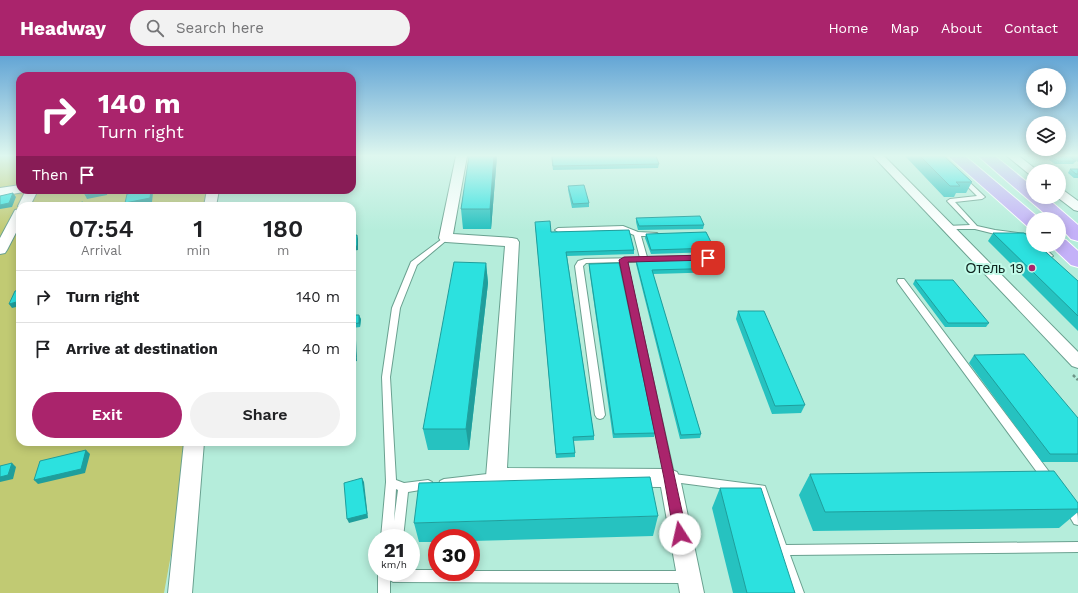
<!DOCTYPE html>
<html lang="en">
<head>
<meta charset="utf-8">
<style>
	body { margin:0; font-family:"Work Sans",sans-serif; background:#f2f2f2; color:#202124; height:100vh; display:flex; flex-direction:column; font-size:15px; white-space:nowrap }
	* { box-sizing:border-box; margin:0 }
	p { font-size:13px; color:#757577 }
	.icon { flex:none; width:22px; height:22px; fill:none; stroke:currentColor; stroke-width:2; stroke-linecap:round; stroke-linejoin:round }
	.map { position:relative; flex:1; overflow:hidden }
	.drawer { position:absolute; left:16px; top:146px; width:340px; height:244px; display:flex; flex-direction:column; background:#fff; border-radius:12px; box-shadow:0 2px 10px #0003 }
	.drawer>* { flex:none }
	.top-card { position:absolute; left:16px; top:16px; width:340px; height:122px; border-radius:12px; box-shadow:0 2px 10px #0003; background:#aa246c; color:#fff; overflow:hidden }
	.controls { position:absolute; left:1026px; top:12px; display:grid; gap:8px }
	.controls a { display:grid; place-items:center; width:40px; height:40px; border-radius:50%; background:#fff; box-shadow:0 2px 10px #0003; font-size:20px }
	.speed { position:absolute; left:368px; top:473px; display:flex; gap:8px; font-size:20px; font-weight:700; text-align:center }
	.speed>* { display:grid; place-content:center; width:52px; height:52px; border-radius:50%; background:#fff; box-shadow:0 2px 10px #0003; line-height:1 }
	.speed small { font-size:10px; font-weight:400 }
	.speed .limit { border:6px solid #d22; background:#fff; color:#111 }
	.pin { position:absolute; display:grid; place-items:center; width:34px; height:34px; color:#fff; margin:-17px; border-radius:8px; box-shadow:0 2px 6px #0006 }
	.me { position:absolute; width:44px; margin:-22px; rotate:350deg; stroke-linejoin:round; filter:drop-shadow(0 0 3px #0008) }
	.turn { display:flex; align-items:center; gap:14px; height:84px; padding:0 16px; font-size:18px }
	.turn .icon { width:52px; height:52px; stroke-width:2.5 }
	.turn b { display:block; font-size:28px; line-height:34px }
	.then { display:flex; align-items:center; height:38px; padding:0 16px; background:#0003; gap:8px; font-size:15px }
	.eta { display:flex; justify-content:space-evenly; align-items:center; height:68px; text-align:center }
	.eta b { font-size:24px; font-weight:600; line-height:28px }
	.primary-button { display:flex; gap:8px; margin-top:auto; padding:8px 16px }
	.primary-button a { flex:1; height:46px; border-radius:24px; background:#aa246c; color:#fff; font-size:16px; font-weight:600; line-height:46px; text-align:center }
	.primary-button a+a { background:#f2f2f2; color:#202124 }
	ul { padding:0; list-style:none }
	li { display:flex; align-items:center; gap:12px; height:52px; padding:0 16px; border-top:1px solid #e0e0e0 }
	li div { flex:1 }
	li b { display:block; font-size:15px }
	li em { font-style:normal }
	header { display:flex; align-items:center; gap:24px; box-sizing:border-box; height:56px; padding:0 20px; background:#aa246c; color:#fff }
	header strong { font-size:19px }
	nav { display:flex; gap:22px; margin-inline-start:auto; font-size:14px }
	.search { width:280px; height:36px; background:#f2f2f2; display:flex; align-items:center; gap:10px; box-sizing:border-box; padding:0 14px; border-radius:22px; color:#757577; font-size:15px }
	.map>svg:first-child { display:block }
	.green { fill:#c1ca73 }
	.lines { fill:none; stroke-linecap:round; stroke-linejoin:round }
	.service-casing { stroke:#6aa190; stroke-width:2 }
	.minor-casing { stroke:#6aa190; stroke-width:2 }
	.primary-casing { stroke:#fff; stroke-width:2 }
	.path { stroke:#6d9689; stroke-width:2.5; stroke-dasharray:3 2; stroke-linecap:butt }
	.service { fill:#fff; fill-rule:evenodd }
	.minor { fill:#fff; fill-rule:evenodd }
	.primary { fill:#c4b1f8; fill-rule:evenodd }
	.wall { fill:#26c2c0 }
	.shaded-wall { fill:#1f9e9c }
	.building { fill:#2ce1df; stroke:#1f9e9c }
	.route { fill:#aa246c; stroke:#6e1746 }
	.poi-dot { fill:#aa246c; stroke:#c2fbe9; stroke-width:1.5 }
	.labels { text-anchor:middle; stroke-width:4; stroke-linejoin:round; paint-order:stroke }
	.poi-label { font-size:14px; fill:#0f251f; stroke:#c2fbe9; text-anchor:end }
</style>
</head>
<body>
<header>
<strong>Headway</strong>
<div class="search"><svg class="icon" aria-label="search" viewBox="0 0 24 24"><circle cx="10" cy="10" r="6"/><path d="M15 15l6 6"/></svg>Search here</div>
<nav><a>Home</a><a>Map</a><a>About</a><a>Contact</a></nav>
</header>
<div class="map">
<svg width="1078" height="537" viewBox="0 0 1078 537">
	<rect width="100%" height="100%" fill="#b5eddb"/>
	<!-- green -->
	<path class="green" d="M0 100H20V134H209L207 150H20V386H186L184 427 164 537H0Z"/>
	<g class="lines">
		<defs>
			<path id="service" d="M962 120 964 121 985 141 982 143 955 146 977 170 995 174 1033 179V186L1031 185 1029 183 995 178 975 173H945L944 172 947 170 970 169 947 145 950 143 977 140 959 122Z
				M623 170 638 176 657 177 658 178 655 180H641L647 201 708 200 712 202 708 204 627 206 674 418 765 430 786 489 1078 486V496L790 499 804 537H792L757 437 666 425 620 206 586 207 583 210 605 359 603 362 600 363 597 362 595 359 575 210 578 205 585 203 640 202 634 179 622 174 558 176 555 174 558 172Z
				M446 180 449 182 448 183 417 209 400 252 390 321 396 424 404 427 428 424 432 426 433 429 432 432 408 436 403 482H381L386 426 382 321 392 252 411 206ZM396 433 398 434 394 465Z
				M1035 189H1042L1053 200 1049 202 1047 201Z
				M898 223H904L1053 421 1054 424 1053 427 1049 428 1045 427 898 227 897 225Z
				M496 417 500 418 501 421 500 424 496 425 444 433 440 431 439 428 440 425 444 423Z
				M1069 446C1078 450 1078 460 1078 469L1074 468 1064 451 1065 448Z
				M411 514H437V516H471V515H688L692 517 694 521 692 525 688 527 393 526 390 524V537H378V516H411Z"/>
			<path id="minor" d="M456 100H467L453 178 512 182 517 183 519 186 507 412 670 413 677 416 680 422 704 537H680L661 431 496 430 489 427 486 421 505 190 446 186 441 185 439 182Z
				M873 100H884L1078 296V312L1072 310Z
				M1007 100H1019L1038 115H1033V119L1029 118Z
				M20 129V134H25L24 136 0 140V132Z
				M1059 133 1063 134 1078 145V155L1074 154 1057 141H1059Z
				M26 134H38L30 150H20V153L18 150Z
				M207 134H219L216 150H204Z
				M20 153V169L7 194 5 197 0 198V182L15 154Z
				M184 386H204L192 537H168Z"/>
			<path id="primary" d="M948 100H965L1040 163H1033V171L1027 170Z
				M978 100H995L1033 131V141H1046L1078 169V185L1071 183 1059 170V163H1051Z
				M1059 182 1066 184 1078 195V211L1071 209 1050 189H1059Z"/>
		</defs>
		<!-- service casing -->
		<use href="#service" class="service-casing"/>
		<!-- minor casing -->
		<use href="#minor" class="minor-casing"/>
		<!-- primary casing -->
		<use href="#primary" class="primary-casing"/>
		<!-- path -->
		<path class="path" d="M1073 319 1078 324"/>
		<!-- service -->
		<use href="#service" class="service"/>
		<!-- minor -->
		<use href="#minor" class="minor"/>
		<!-- primary -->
		<use href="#primary" class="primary"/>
	</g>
	<!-- wall -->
	<path class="wall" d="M469 100H497L491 173H463L461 153Z
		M551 100H656L659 108 658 112 553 114Z
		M905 100H944L972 126 966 137H956L954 141H944Z
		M1051 100 1076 105 1073 108H1055L1049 104Z
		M1070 100H1078V106Z
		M1070 113H1078V122H1074L1068 117Z
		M568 130 589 147V151L572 152 568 134Z
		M636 162 704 169 703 173 638 174 636 166Z
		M535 166 551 176 634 194V198L567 200 594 380V384L573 385 575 397V401L556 402Z
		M993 177 1078 225V275L988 185Z
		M646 178 714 192 713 196 651 198 645 182Z
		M636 204 724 212 723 216 653 218 701 378 700 382 680 383 636 208Z
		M486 207 488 227 469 394H428L423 373Z
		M589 208 655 377 654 381 613 382 589 212Z
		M915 224 989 267 986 271H945L913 228Z
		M738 255 805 349 801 357 772 358 736 263Z
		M352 259 361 263 360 271 352 272Z
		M974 299 1078 362V406H1042L969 307Z
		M810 418 1078 447V456L1059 472 813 475 799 439Z
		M720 432 795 537H733L712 452Z
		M658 460 653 480 471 485V482H437V486H419L414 467Z"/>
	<!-- shaded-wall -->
	<path class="shaded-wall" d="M494 100H497L491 173 490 153Z
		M105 134H108L107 139 87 143 85 139Z
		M151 134 153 137 152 146 127 150 125 147Z
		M13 137 16 141 12 151 0 153V149Z
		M357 179 358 183V194L352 195V191Z
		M486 207 488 227 469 394 466 373Z
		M20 245V250L12 252 9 248Z
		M359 259 361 263 360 271 359 267Z
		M354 280 356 284 357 305 352 306Z
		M323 386H336L325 389Z
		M86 394 90 398 85 417 38 428 34 424Z
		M12 407 16 411 13 423 0 426V421Z
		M362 422 364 426 368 462 349 467 347 463Z"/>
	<!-- building -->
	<path class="building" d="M469 100H494L490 153H461Z
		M552 100H656L659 108 553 110Z
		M920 100H944L972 126H956L960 130H950Z
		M1051 100H1069L1076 105H1058Z
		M1070 113H1078V118H1076Z
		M584 129 589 147 573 148 568 130Z
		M86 134H105V136L85 139Z
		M146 134H151L150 142 125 147 127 138Z
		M13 137 9 147 0 149V140Z
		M83 146 82 150H63Z
		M700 160 704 169 639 170 636 162Z
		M550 165 551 176 629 174 634 194 566 196 594 380 573 381 575 397 556 398 535 166Z
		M706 176 714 192 651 194 646 178Z
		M993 177H1024L1033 184V189H1038L1078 225V260Z
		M357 179V190L352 191V180Z
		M720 203 724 212 652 214 701 378 681 379 636 204Z
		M454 206 486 207 466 373H423Z
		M619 207 655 377 614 378 589 208Z
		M915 224H953L989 267H948Z
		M20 234V245L9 248 15 235Z
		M738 255H764L805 349 775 350Z
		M352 259H359V267L352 268Z
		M352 280H354L356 301 352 302Z
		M1024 298 1078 362V398H1050L974 299Z
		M86 394 81 413 34 424 40 405Z
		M12 407 8 419 0 421V410Z
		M1054 415 1078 447V453L825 456 810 418Z
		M650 421 658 460 414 467 419 427Z
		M362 422 367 458 347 463 344 427Z
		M720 432H761L795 537H747Z"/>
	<!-- sky -->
	<linearGradient id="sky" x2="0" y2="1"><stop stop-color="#63a5d5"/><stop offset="0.57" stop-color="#def7ef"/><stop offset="1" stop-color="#def7ef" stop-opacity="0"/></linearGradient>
	<rect width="1078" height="175" fill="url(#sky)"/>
	<!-- route -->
	<path class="route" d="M708 199 711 200V204L628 206 687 478 685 483 680 484 676 483 674 478 664 422 619 204 624 201Z"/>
	<!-- markers -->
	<circle class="poi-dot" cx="1032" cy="212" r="4"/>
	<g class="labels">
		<!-- poi labels -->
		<g class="poi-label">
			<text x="1024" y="217">Отель 19</text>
		</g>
	</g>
</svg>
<div class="controls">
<a><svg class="icon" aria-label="sound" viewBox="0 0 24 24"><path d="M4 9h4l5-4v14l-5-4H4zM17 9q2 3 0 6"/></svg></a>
<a><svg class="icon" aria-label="layers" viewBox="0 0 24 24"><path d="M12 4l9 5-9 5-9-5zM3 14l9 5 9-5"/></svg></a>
<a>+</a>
<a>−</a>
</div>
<div class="speed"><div>21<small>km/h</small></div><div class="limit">30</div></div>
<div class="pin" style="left:708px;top:202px;background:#d93025"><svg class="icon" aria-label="arrive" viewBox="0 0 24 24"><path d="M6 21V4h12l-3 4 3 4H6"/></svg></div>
<svg class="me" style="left:680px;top:478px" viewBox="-20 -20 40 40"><circle r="19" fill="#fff"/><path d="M0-13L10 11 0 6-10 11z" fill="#aa246c"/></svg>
<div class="top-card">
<div class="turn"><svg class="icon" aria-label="right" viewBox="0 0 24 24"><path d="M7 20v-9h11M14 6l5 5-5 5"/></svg><div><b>140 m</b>Turn right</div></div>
<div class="then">Then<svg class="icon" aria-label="arrive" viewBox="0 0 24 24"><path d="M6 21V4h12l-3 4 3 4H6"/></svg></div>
</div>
<section class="drawer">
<div class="eta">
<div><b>07:54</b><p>Arrival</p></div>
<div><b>1</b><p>min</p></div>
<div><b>180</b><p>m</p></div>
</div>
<ul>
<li><svg class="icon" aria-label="right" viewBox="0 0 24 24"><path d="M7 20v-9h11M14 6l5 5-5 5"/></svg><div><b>Turn right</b></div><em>140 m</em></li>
<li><svg class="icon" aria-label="arrive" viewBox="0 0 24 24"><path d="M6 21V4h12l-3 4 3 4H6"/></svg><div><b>Arrive at destination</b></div><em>40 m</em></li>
</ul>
<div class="primary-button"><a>Exit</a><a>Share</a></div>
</section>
</div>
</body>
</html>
